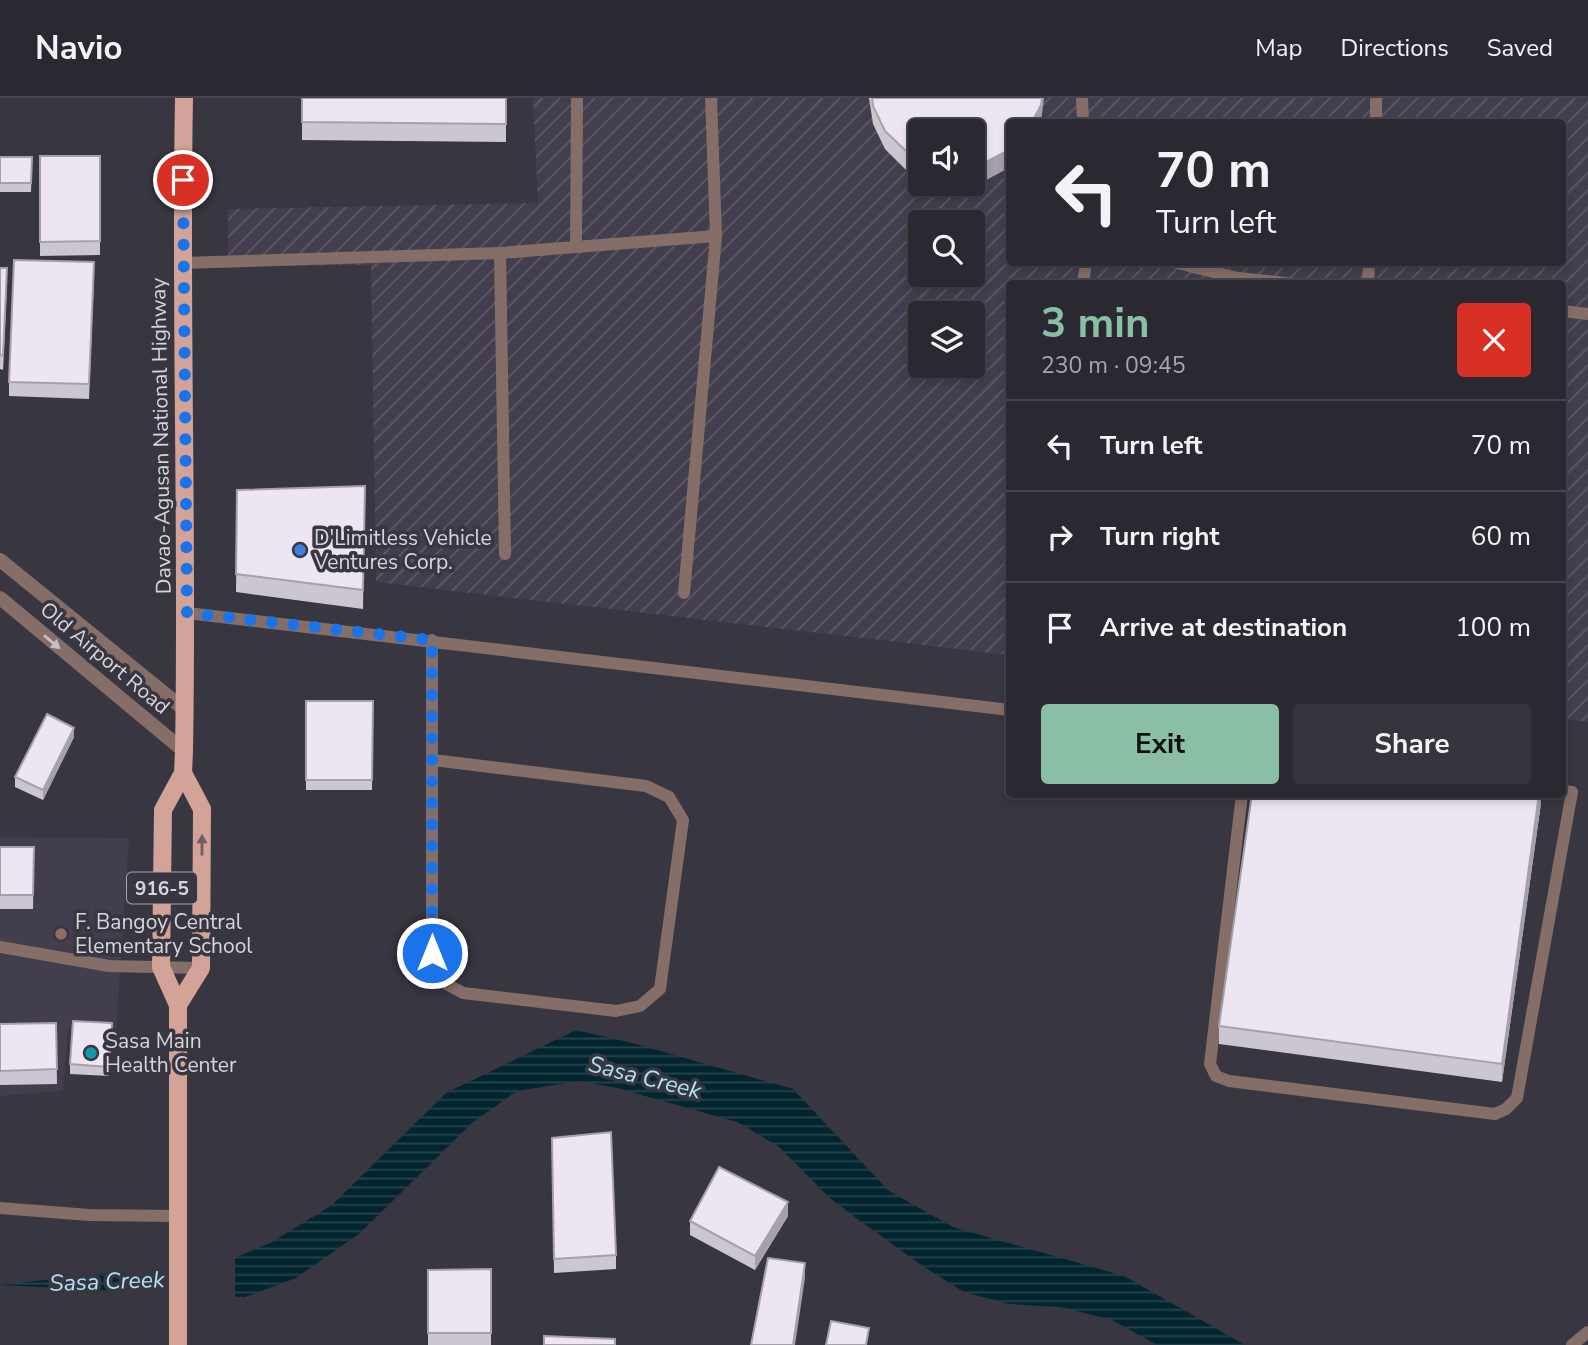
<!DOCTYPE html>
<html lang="en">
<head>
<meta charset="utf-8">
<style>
	body { margin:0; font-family:"Nunito Sans",sans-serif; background:#36343c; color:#f1f3f6; height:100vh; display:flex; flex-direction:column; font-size:26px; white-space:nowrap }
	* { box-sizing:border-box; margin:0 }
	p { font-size:23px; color:#a5a6ab }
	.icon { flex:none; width:38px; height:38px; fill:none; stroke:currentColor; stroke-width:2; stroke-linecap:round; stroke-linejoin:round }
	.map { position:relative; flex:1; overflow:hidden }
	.drawer { position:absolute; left:1006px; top:182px; width:560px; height:518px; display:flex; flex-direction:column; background:#2a2830; border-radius:7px; box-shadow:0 4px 10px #0003,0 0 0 2px #46444c }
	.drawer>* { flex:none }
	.top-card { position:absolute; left:1006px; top:21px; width:560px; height:147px; border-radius:7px; box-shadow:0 4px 10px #0003,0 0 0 2px #46444c; background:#2a2830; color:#f1f3f6; overflow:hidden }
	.fabs { position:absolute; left:908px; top:21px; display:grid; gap:14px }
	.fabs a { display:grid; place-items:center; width:77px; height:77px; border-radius:7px; background:#2a2830; box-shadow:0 4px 10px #0003,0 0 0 2px #46444c; font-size:35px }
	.pin { position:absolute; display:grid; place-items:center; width:60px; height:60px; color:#fff; margin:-30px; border:4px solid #fff; border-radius:50%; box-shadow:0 2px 7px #0007 }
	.me { position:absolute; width:77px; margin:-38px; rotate:0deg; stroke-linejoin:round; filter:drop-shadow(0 0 5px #0008) }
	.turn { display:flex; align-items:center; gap:24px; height:147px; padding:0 35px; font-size:32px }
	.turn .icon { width:91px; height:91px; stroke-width:2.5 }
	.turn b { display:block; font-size:49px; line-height:60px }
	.round { display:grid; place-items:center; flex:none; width:74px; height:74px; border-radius:7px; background:#36343c }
	.headline { display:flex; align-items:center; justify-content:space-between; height:119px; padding:0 35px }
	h1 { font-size:42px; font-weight:700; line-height:52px; color:#8abfa5 }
	.primary-button { display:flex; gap:14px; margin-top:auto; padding:14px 35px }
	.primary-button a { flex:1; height:80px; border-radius:7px; background:#8abfa5; color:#111; font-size:28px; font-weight:700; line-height:80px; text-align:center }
	.primary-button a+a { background:#36343c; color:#f1f3f6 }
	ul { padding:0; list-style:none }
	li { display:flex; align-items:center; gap:21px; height:91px; padding:0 35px; border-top:2px solid #46444c }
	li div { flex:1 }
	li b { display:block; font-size:26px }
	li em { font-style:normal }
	header { display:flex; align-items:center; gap:42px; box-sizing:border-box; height:98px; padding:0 35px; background:#2a2830; border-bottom:2px solid #46444c }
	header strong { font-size:33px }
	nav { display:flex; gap:38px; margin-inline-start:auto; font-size:24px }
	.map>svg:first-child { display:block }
	.industrial { fill:url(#industrial-furrows); fill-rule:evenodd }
	.built { fill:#423e4d }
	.water { fill:url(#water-rules) }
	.pier { fill:#383640 }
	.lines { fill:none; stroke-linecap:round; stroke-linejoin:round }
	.service { stroke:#866e68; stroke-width:12 }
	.minor { stroke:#866e68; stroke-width:14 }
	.primary { stroke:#d4a397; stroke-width:18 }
	.wall { fill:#ccc6d0 }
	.shaded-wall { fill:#a6a1a9 }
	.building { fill:#ede6f2; stroke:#a6a1a9; stroke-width:2 }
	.oneway { fill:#c7c0c5 }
	.oneway2 { fill:#6f5c5e }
	.route { stroke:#1a73e8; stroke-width:12; stroke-dasharray:0 21.6 }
	.shop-dot { fill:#3f7fe0; stroke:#383640; stroke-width:2.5 }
	.education-dot { fill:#8d6e63; stroke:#383640; stroke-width:2.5 }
	.culture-dot { fill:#0f9aa8; stroke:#383640; stroke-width:2.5 }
	.labels { text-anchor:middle; stroke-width:7; stroke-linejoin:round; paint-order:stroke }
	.shield { fill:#383640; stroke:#a7a5ad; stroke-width:2 }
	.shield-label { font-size:19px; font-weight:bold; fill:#d7d5dc }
	.street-label { font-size:21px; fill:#d7d5dc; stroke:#383640 }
	.poi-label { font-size:21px; fill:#d7d5dc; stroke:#383640; text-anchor:start }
	.water-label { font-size:23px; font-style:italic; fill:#afe4f9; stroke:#383640 }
</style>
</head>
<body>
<header>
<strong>Navio</strong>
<nav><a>Map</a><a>Directions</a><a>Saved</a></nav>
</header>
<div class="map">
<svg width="1588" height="1247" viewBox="0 0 1588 1247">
	<defs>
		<pattern id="industrial-furrows" width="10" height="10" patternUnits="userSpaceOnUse" patternTransform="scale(1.75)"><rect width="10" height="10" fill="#423e4d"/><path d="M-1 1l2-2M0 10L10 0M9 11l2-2" fill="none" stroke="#5d5966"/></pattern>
		<pattern id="water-rules" width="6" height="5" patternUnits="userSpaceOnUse" patternTransform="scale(1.75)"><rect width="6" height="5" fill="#032530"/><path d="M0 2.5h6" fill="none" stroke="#27444d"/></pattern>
	</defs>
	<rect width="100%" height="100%" fill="#383640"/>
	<!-- industrial -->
	<path class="industrial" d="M533 0H1588V624L1563 621V186H1010V557L376 484 371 167 228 168V111L538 105ZM1010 24H1563V164H1010ZM920 33H973V86H920ZM920 124H973V177H920ZM920 215H973V268H920Z"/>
	<!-- built -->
	<path class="built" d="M0 739 129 740 116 934 68 932 63 993 0 998Z"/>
	<!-- water -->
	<path class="water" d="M576 932 636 946 793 991 889 1093 953 1129 1124 1178 1245 1247H1157L1112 1222 1061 1209 1009 1206 964 1194 924 1169 863 1125 830 1100 778 1048 737 1024 617 990 580 983 517 993 473 1024 360 1135 296 1180 245 1199 0 1187 232 1161 272 1144 332 1107 446 995Z"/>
	<!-- pier -->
	<path class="pier" d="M235 1156V1202L120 1196V1169Z"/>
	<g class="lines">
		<!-- service -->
		<path class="service" d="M1082 0 1083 24
			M1376 24V0
			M576 148 577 0
			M500 155 505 456
			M1173 164 1238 180 1295 186
			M181 165 500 155 716 138
			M1083 186 1086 164
			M1368 186 1369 164
			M1563 213 1588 216
			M684 495 716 138 711 0
			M187 515 1010 612
			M432 542V855L441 883 463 895 616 913 640 908 660 891 683 722 669 699 646 688 433 662
			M1242 696 1210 966 1216 978 1229 983 1495 1016 1506 1011 1517 1000 1572 694 1563 693
			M0 849 109 868 201 870
			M0 1110 89 1117 178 1118
			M1572 1247 1588 1234"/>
		<!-- minor -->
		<path class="minor" d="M0 462 185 612
			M0 500 184 653"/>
		<!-- primary -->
		<path class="primary" d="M178 907 201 870 202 711 183 675
			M178 1247V907L161 869 163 712 183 675 184 653C188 435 180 218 184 0"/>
	</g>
	<!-- wall -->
	<path class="wall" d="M302 0H506V44L302 42Z
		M869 0H1044L1010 24V69L984 83 973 85V33H920V79L905 71 885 51 873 26Z
		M40 58H100V157L40 158Z
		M0 59H32L31 94H0Z
		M943 86H969L957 88Z
		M0 170 7 184 3 272 0 271Z
		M94 179 89 301 9 298V284Z
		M365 388 363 511 236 494 237 392Z
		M306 603H373L372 692H306Z
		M74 639 43 702 15 689V679Z
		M1541 696V705L1502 984 1219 946V928Z
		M0 749H34L33 811H0Z
		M56 925 57 986 0 987V926Z
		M112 935 109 978 70 976V966Z
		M552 1040 616 1157V1171L554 1175Z
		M788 1118 755 1172 690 1137V1123Z
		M491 1171V1247H428V1172Z"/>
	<!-- shaded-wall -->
	<path class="shaded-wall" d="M1042 0H1044L1041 24H1032Z
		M1010 51V69L984 83V65Z
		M7 170V184L3 272V258Z
		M74 630V639L43 702V692Z
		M1539 696H1541V705L1502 984V966Z
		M788 1104V1118L755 1172V1158Z
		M805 1165V1180L795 1247H793Z"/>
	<!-- building -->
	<path class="building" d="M302 0H506V26L302 24Z
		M872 0H1042L1041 7 1032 24H1010V51L1009 52 984 65 973 67V33H920V61L905 52 885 33 873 8Z
		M40 58H100V143L40 144Z
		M0 59H32L31 85H0Z
		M14 162 94 164 89 286 9 284Z
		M0 170H7L3 258 0 257Z
		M365 388 363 492 236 476 237 392Z
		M306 603H373L372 682H306Z
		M47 616 74 630 43 692 15 679Z
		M1252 696H1539L1502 966 1219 928Z
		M0 749H34L33 797H0Z
		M73 923 112 925 109 969 70 966Z
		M56 925 57 971 0 973V926Z
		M611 1034 616 1157 554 1161 552 1040Z
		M719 1069 788 1104 755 1158 690 1123Z
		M768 1160 805 1165 793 1247H751Z
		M491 1171V1235H428V1172Z
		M831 1223 869 1230 866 1247H826Z
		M544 1238 615 1241V1247H544Z"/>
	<!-- one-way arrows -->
	<defs><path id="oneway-solid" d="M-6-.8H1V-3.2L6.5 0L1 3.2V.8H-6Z" transform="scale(1.75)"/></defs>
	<use class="oneway" href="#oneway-solid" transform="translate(52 544) rotate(40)"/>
	<use class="oneway2" href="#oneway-solid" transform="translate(202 747) rotate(-90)"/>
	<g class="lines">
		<!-- route -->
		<path class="route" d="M183 82 187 515 432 542V855"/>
	</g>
	<!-- markers -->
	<circle class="shop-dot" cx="300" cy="452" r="7"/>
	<circle class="education-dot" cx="61" cy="836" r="7"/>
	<circle class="culture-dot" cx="91" cy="955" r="7"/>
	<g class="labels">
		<!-- shield labels -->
		<rect class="shield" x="127" y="774.5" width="70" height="31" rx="5"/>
		<g class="shield-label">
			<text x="162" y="797">916-5</text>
		</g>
		<!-- street labels -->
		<g class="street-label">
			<text transform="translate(161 338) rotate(-91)" y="7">Davao-Agusan National Highway</text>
			<text transform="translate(105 560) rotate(40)" y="7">Old Airport Road</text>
		</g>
		<!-- poi labels -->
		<g class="poi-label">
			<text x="314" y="447">D'Limitless Vehicle<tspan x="314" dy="24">Ventures Corp.</tspan></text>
			<text x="75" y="831">F. Bangoy Central<tspan x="75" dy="24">Elementary School</tspan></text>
			<text x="105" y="950">Sasa Main<tspan x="105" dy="24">Health Center</tspan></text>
		</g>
		<!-- water labels -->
		<g class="water-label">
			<text transform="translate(645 979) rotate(14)" y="8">Sasa Creek</text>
			<text transform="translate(107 1183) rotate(-2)" y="8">Sasa Creek</text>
		</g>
	</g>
</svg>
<div class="fabs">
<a><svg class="icon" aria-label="sound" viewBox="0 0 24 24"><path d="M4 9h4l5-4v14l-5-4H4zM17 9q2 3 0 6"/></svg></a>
<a><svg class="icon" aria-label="search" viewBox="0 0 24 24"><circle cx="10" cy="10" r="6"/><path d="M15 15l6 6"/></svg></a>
<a><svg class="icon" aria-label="layers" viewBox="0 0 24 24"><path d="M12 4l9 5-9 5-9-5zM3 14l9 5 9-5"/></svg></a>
</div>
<div class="pin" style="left:183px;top:82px;background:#d93025"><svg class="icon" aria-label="arrive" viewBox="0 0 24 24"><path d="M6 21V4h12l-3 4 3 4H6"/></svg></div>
<svg class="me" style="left:432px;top:855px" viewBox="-20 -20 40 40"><circle r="17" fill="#1a73e8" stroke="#fff" stroke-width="3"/><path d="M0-11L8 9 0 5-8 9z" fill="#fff"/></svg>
<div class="top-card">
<div class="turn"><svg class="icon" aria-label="left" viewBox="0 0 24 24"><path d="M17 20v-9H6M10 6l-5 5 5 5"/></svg><div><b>70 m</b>Turn left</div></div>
</div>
<section class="drawer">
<div class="headline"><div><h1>3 min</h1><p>230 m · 09:45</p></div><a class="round" style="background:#d93025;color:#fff"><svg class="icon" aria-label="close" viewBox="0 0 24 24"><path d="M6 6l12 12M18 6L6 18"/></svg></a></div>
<ul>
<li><svg class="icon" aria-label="left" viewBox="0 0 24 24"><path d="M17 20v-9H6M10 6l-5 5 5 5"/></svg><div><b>Turn left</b></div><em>70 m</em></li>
<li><svg class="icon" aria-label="right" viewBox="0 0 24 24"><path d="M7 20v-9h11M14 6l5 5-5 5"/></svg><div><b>Turn right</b></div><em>60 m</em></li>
<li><svg class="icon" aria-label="arrive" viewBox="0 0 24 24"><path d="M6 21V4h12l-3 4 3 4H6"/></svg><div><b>Arrive at destination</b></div><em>100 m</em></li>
</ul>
<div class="primary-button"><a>Exit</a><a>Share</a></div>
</section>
</div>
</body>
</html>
